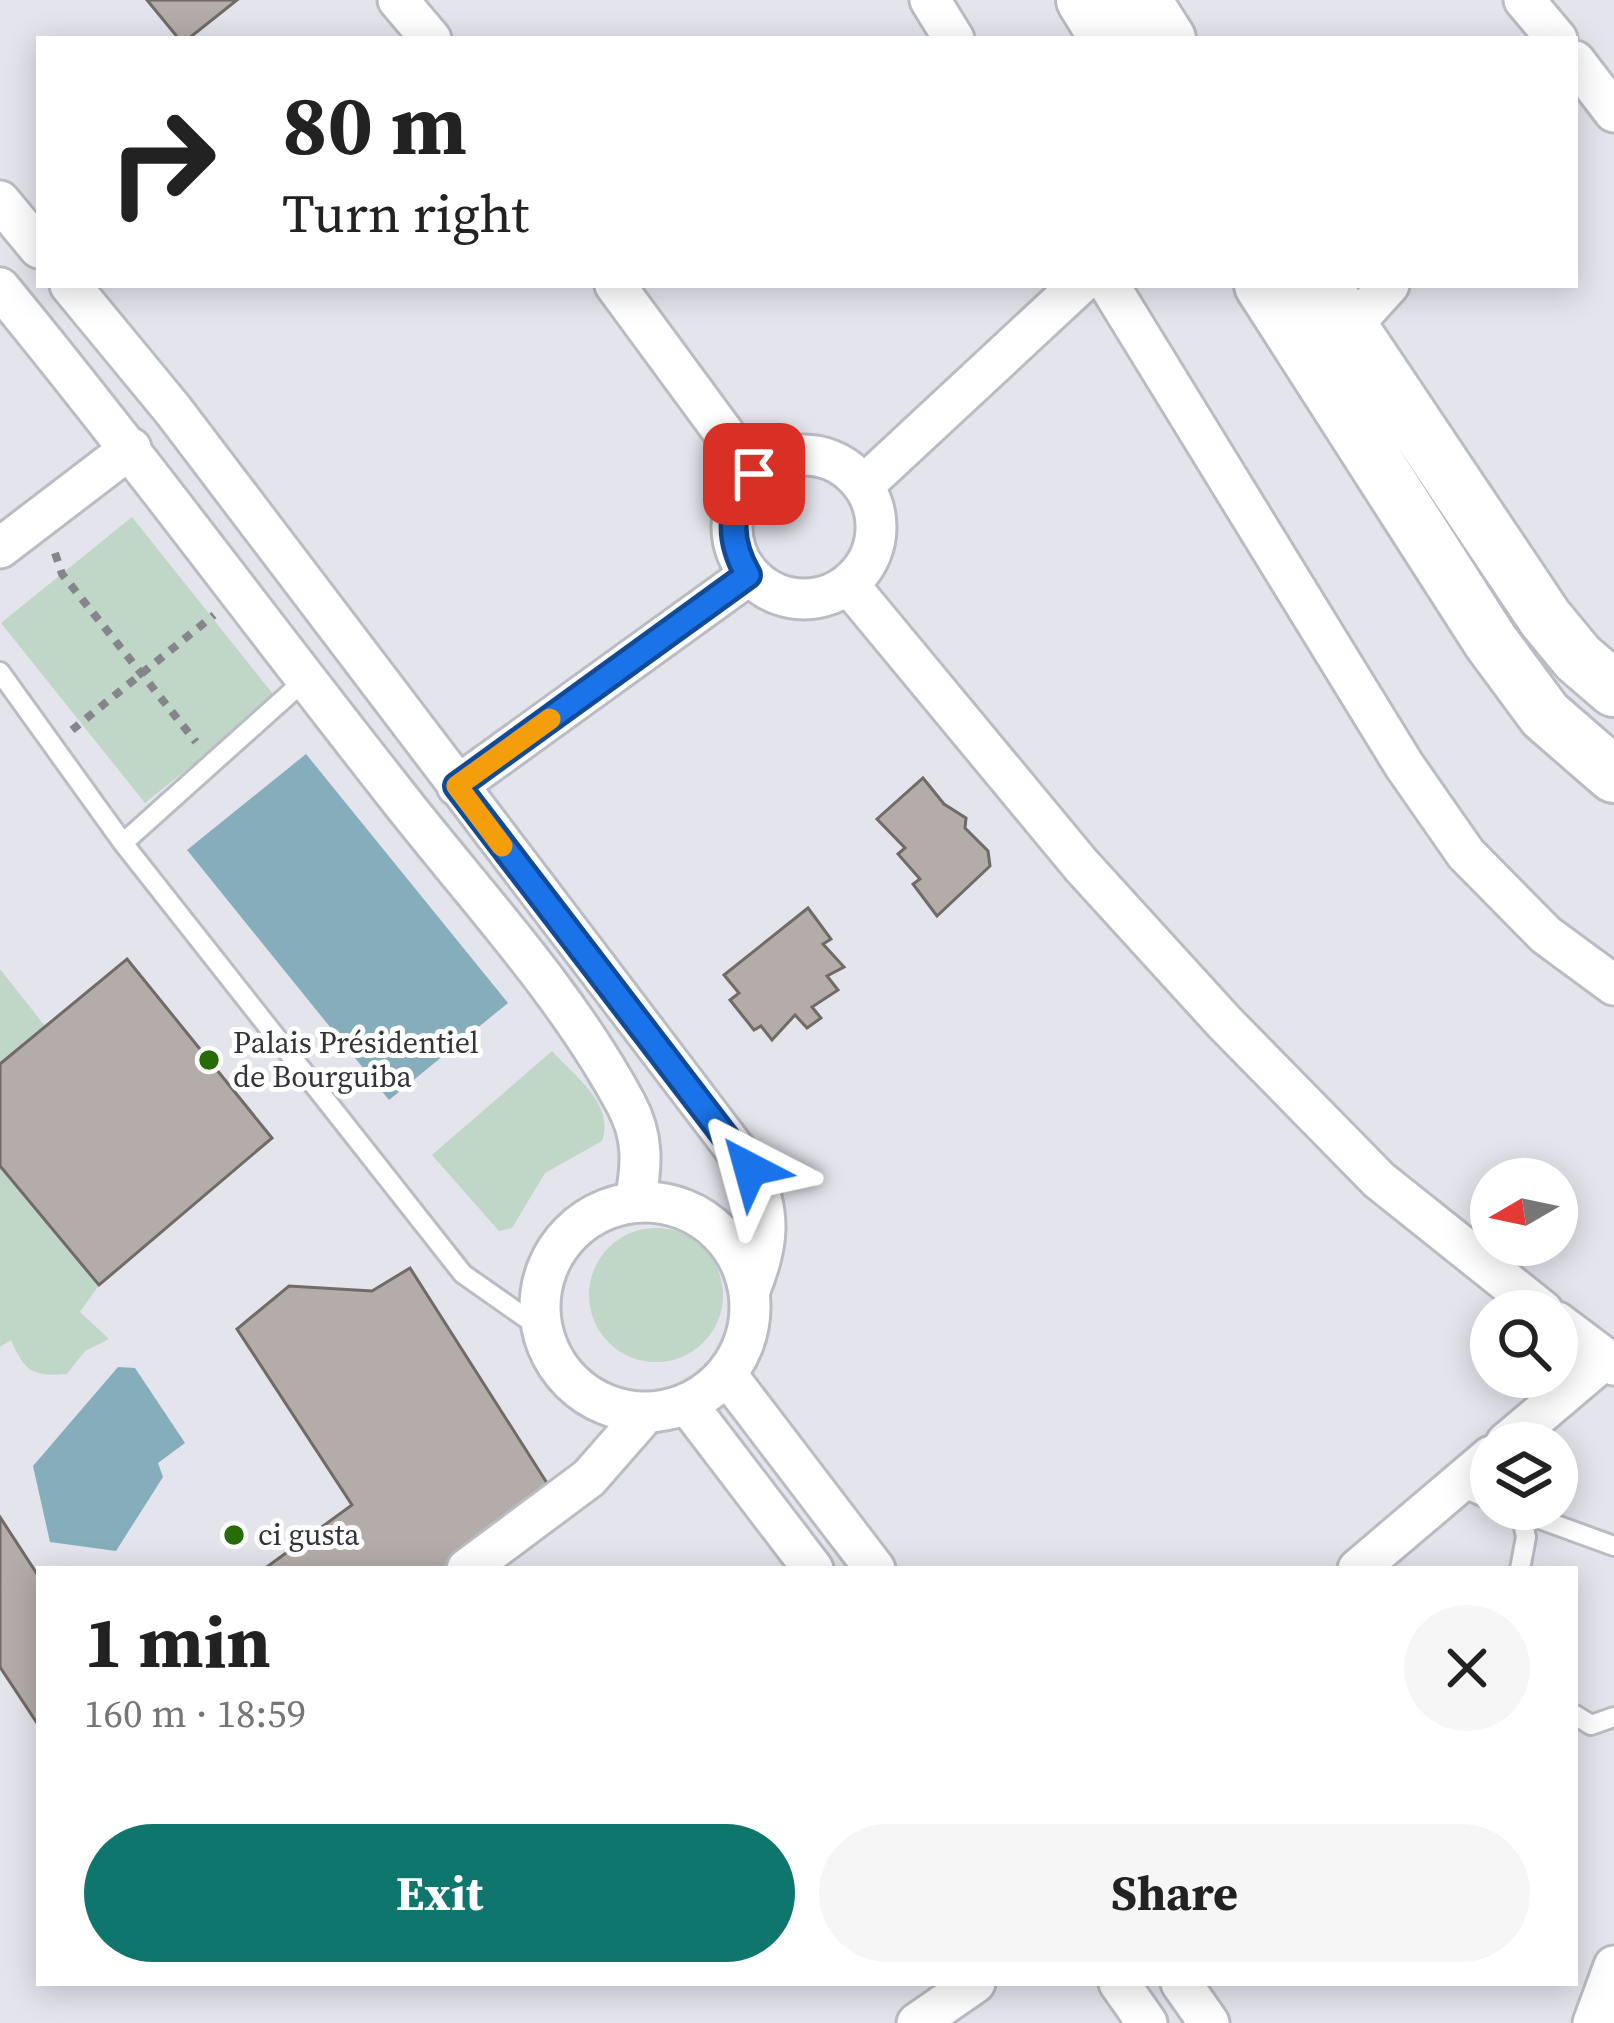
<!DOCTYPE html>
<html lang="en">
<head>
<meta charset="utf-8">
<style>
	body { margin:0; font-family:"Source Serif 4",serif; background:#f6f6f6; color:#222; height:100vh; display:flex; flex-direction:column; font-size:45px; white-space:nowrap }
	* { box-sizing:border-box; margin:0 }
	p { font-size:39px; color:#767676 }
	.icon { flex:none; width:66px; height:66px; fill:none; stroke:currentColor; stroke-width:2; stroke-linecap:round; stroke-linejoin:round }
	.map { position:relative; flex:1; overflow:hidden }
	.sheet { position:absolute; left:36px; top:1566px; width:1542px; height:420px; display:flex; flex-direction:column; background:#fff; border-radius:0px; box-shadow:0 6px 30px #0003 }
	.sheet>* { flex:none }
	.guide { position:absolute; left:36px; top:36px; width:1542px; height:252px; border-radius:0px; box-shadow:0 6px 30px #0003; background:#fff; color:#222; overflow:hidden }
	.needle { width:78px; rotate:261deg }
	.controls { position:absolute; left:1470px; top:1158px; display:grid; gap:24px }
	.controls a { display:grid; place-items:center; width:108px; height:108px; border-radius:50%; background:#fff; box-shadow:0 6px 30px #0003; font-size:60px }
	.pin { position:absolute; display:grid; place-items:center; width:102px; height:102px; color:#fff; margin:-51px; border-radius:24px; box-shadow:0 6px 18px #0006 }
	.me { position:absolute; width:132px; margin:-66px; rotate:321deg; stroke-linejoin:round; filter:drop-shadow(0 0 9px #0008) }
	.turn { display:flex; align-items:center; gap:42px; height:252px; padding:0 48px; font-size:54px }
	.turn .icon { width:156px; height:156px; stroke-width:2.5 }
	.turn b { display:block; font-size:84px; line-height:102px }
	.round { display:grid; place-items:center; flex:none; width:126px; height:126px; border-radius:63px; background:#f6f6f6 }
	.headline { display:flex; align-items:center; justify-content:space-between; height:204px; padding:0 48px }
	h1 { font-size:72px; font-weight:700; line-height:90px }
	.primary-button { display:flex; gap:24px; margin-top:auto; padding:24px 48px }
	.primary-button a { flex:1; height:138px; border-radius:72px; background:#0f766e; color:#fff; font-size:48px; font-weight:700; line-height:138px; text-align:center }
	.primary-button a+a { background:#f6f6f6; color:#222 }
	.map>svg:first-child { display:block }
	.green { fill:#c0d6c7 }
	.water { fill:#85adbc }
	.building { fill:#b4aca8; stroke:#716a66; stroke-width:3 }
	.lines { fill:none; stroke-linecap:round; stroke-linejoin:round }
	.service-casing { stroke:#babcc3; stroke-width:24 }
	.minor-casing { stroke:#babcc3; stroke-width:45 }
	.secondary-casing { stroke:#babcc3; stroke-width:60 }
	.path { stroke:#85858b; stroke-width:8; stroke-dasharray:9 9; stroke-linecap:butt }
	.service { stroke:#fff; stroke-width:18 }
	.minor { stroke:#fff; stroke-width:39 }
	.secondary { stroke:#fff; stroke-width:54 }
	.route-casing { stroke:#114b97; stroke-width:30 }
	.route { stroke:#1a73e8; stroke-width:21 }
	.slow { stroke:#f59e0b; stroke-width:21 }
	.poi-dot { fill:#266d08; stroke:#fff; stroke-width:4.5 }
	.labels { text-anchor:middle; stroke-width:10; stroke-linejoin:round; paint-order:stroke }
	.poi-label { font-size:30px; fill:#343438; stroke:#fff; text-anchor:start }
</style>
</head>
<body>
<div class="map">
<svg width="1614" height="2023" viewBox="0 0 1614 2023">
	<rect width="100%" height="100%" fill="#e3e4ec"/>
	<!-- green -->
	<path class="green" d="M132 517 276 698 145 803 1 623Z
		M0 969 45 1026 0 1064Z
		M552 1051C575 1077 615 1104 602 1141L545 1173 512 1228 499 1231 432 1155Z
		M0 1166 99 1285 80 1312 109 1339 85 1351 67 1374C33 1377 25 1372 11 1340L0 1347Z
		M589 1295a67 67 0 1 1 134 0a67 67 0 1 1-134 0Z"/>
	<!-- water -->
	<path class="water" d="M306 754 508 1003 389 1100 187 850Z
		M118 1367 135 1368 185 1443 158 1463 163 1477 116 1551 50 1542 33 1466Z"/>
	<!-- building -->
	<path class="building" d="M147 0H237L188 39H179Z
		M923 778 944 804 966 818 965 828 988 851 990 866 937 916 913 884 920 879 898 854 905 848 877 819Z
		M808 908 831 939 823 944 844 967 827 976 838 990 812 1007 821 1018 807 1028 795 1015 772 1040 761 1026 754 1030 730 1000 739 993 724 975Z
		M127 959 272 1138 99 1285 0 1166V1064Z
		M410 1268 554 1494 447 1569H264L352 1505 237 1329 289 1286 372 1291Z
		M0 1517 39 1577V1726L0 1667Z"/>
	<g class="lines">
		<defs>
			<path id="service" d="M0 672 123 843 463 1274 540 1328
				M123 843 305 680
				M1457 1485 1491 1500
				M1512 1509 1614 1546
				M1520 1569 1526 1537 1521 1513
				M1575 1715 1591 1725 1614 1717"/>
			<path id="minor" d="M398 0 431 39
				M930 0 954 39
				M1524 0 1557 39
				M1575 61 1614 112
				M0 201 39 248
				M70 285 173 410 750 1169C772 1214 768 1245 750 1290
				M615 285 754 474
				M1109 285 1404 765 1466 854 1546 935 1614 985
				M0 288C133 450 257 618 387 783 467 887 564 988 626 1104 644 1137 642 1166 635 1201
				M1350 328 1389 285
				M732 527a72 72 0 1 1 144 0a72 72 0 1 1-144 0Z
				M864 485 1079 285
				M0 548 131 448
				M849 585 1081 865 1224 1022 1379 1180 1543 1311
				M457 786 749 575
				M540 1307a105 105 0 1 1 210 0a105 105 0 1 1-210 0Z
				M1557 1322 1614 1365
				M727 1375 875 1569
				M687 1404 813 1569
				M1506 1443 1604 1360
				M467 1569 589 1478 645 1414
				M1358 1569 1491 1456
				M1119 1983 1147 2023
				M1181 1983 1209 2023
				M917 2023 975 1983
				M1593 2023 1614 1966"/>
			<path id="secondary" d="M1084 0 1108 39
				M1143 0 1168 39
				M1262 285 1491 642 1545 715 1614 775
				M1322 285 1545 618 1578 658 1614 689"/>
		</defs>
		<!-- service casing -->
		<use href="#service" class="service-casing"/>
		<!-- minor casing -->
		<use href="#minor" class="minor-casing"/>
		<!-- secondary casing -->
		<use href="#secondary" class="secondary-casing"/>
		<!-- path -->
		<path class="path" d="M55 553 62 574 196 742
			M72 730 214 615"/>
		<!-- service -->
		<use href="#service" class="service"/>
		<!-- minor -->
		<use href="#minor" class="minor"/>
		<!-- secondary -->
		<use href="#secondary" class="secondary"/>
	</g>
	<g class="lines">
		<defs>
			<path id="route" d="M750 1169 457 786 748 575C727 538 729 509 754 474"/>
		</defs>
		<!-- route casing -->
		<use href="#route" class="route-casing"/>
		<!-- route -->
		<use href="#route" class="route"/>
		<!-- slow -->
		<path class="slow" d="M502 846 457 786 550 719"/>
	</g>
	<!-- markers -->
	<g class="poi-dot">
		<circle cx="209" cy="1060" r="12"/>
		<circle cx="234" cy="1535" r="12"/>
	</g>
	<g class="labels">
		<!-- poi labels -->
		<g class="poi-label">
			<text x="233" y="1053">Palais Présidentiel<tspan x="233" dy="34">de Bourguiba</tspan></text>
			<text x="258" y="1545">ci gusta</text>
		</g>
	</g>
</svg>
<div class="controls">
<a><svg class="needle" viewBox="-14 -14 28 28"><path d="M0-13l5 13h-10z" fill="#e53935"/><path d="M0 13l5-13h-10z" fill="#767676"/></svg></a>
<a><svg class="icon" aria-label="search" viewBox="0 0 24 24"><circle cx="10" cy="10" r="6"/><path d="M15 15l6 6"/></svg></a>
<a><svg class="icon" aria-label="layers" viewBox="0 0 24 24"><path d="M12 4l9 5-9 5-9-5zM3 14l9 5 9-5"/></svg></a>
</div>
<div class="pin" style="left:754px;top:474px;background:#d93025"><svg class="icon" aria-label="arrive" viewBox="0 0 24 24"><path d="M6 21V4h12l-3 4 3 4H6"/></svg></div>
<svg class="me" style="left:750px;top:1169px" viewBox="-20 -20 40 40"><path d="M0-17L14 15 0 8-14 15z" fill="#1a73e8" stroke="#fff" stroke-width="4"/></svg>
<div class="guide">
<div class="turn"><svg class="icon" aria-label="right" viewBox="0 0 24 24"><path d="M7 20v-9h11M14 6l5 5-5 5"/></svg><div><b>80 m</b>Turn right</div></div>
</div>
<section class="sheet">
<div class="headline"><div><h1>1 min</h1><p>160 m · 18:59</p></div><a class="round"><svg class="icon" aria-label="close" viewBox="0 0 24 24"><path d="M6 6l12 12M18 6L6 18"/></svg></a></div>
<div class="primary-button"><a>Exit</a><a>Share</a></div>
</section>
</div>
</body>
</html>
